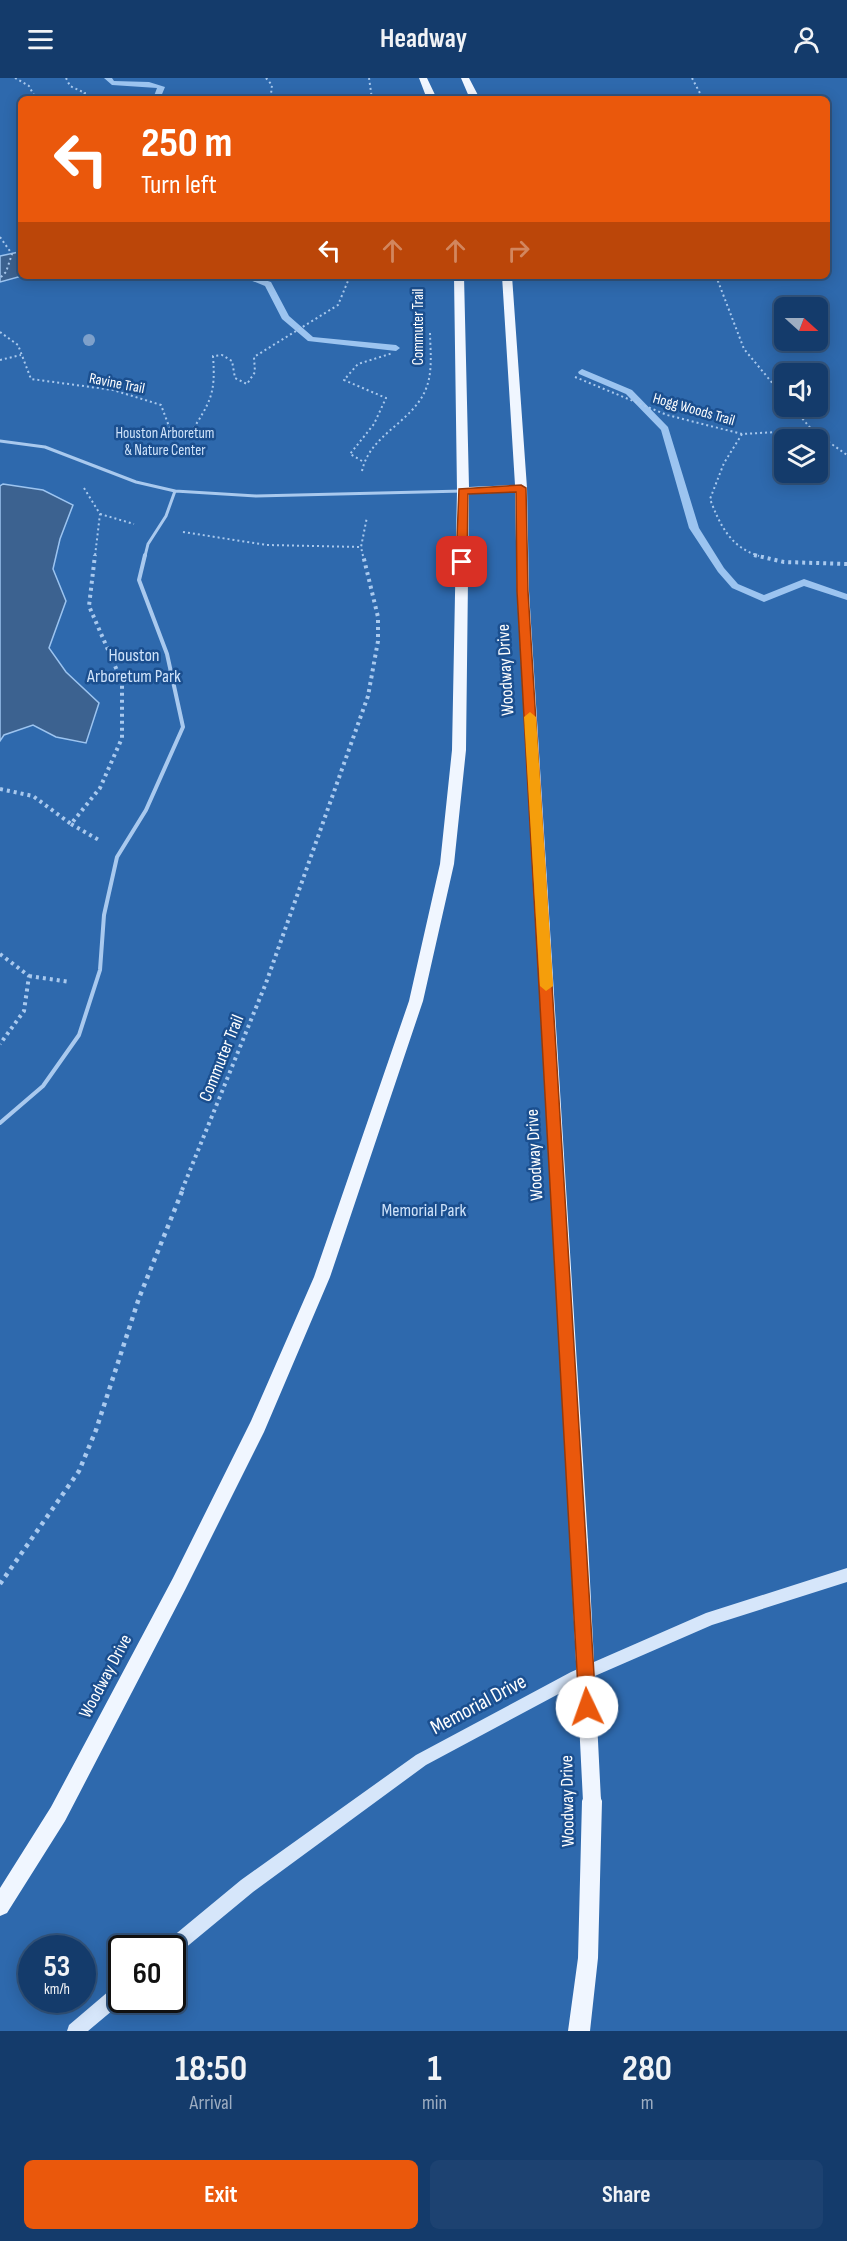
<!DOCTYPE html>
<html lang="en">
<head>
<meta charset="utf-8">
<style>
	body { margin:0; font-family:"Sofia Sans Condensed",sans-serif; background:#1d4271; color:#f1f3f6; height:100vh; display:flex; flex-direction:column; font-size:22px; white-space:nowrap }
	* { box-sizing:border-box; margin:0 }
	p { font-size:20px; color:#9dadc1 }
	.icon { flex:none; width:33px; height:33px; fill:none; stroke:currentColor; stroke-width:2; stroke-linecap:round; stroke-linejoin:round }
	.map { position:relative; height:1953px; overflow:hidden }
	.drawer { display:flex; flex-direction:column; background:#143b6b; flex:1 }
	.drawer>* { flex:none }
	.top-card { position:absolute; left:18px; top:18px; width:812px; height:183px; border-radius:9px; box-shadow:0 3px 15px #0003,0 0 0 2px #33557e; background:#ea580c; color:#fff; overflow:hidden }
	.needle { width:39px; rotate:111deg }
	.controls { position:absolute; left:774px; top:219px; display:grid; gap:12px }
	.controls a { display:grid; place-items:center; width:54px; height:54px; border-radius:9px; background:#143b6b; box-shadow:0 3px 15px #0003,0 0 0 2px #33557e; font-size:30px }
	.speed { position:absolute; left:18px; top:1857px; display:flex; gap:12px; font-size:30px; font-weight:700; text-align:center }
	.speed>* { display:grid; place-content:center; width:78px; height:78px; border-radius:50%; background:#143b6b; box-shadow:0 3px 15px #0003,0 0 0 2px #33557e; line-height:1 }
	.speed small { font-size:15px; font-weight:400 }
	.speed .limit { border:3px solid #111; border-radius:9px; background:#fff; color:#111 }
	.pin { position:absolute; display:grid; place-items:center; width:51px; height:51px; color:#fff; margin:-26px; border-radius:12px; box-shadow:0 3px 9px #0006 }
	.me { position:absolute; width:66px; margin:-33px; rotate:357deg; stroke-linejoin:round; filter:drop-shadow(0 0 4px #0008) }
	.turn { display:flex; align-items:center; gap:21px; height:126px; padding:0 24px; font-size:27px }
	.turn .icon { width:78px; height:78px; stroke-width:2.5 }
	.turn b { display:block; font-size:42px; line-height:51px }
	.lanes { display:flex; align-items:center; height:57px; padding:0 24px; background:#0003; justify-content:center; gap:30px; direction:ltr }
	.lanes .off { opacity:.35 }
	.eta { display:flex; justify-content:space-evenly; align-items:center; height:102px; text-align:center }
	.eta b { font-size:36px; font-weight:700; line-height:42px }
	.cta { display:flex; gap:12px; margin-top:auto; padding:12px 24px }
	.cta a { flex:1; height:69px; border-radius:9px; background:#ea580c; color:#fff; font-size:24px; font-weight:700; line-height:69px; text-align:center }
	.cta a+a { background:#1d4271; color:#f1f3f6 }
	header { display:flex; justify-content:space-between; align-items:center; height:78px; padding:0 24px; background:#143b6b; font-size:27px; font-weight:700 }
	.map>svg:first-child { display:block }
	.green { fill:#2e69ad; fill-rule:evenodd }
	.water { fill:#3c6290; stroke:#9cc4f0; stroke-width:1.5 }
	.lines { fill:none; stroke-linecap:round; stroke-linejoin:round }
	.stream { fill:#9cc4f0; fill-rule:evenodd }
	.path-far2 { stroke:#a9c9ee; stroke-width:2; stroke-dasharray:2 3; stroke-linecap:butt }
	.path-far1 { stroke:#a9c9ee; stroke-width:4; stroke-dasharray:3 4; stroke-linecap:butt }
	.path { stroke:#a9c9ee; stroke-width:4.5; stroke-dasharray:4 5; stroke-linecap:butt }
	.service-far1 { stroke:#a9c9ee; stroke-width:3 }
	.service { stroke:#a9c9ee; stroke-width:4 }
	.secondary { fill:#d6e6fa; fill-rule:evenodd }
	.primary { fill:#f0f6ff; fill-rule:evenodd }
	.primary-bridge { stroke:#f0f6ff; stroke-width:18 }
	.tree { fill:#7ea0ca }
	.route { fill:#ea580c; stroke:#983908; stroke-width:1.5 }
	.slow { fill:#f59e0b }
	.labels { text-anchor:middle; stroke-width:5; stroke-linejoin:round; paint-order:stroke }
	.far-street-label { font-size:15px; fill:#fff; stroke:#1b4f8f }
	.far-park-label { font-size:15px; fill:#cfe3fa; stroke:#1b4f8f }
	.park-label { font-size:18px; fill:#cfe3fa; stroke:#1b4f8f }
	.street-label { font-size:18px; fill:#fff; stroke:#1b4f8f }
	.near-street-label { font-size:21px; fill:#fff; stroke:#1b4f8f }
</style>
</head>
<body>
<header><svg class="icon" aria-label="menu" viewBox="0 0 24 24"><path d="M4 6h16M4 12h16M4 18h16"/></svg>Headway<svg class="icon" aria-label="person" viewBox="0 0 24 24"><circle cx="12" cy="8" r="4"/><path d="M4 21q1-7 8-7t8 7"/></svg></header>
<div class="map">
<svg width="847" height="1953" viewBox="0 0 847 1953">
	<rect width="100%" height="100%" fill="#1b4f8f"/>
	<!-- green -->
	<path class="green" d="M0 0H847V1953H0ZM21 21H826V198H21ZM784 230H818V262H784ZM784 296H818V328H784ZM784 362H818V394H784ZM32 1870H82V1922H32ZM122 1870H172V1922H122Z"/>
	<!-- water -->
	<path class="water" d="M19 174 22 198 0 204V178Z
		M3 406 43 412 73 427 60 461 53 491 66 523 49 570 66 594 99 625 86 665 56 659 33 647 4 657 0 663V408Z"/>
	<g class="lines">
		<!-- stream -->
		<path class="stream" d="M104 0H112L114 3 149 4 165 9 160 21H148L154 18 157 10 112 7Z
			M240 198H252L271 204 289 238 313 259 396 267 400 270 396 273 308 263 282 241 265 208Z
			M582 291 632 312 668 349 699 450 724 490 738 506 764 517 804 501 847 516V522L804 508 764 524 732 510 718 494 689 450 661 352 626 316 579 296 578 294Z"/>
		<!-- path-far2 -->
		<path class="path-far2" d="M15 0 29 8 36 21
			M66 0 70 8 85 15 80 21
			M266 0 272 7 271 16 275 21
			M369 0 372 21
			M692 0 703 21
			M0 159 12 176 6 194 0 200
			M716 198 744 271 784 319
			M0 254 18 267 31 301 113 312 161 327 173 359 190 356C210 324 216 317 213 278L222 277 232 283 235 300 247 306 255 294 254 279 338 227 350 198
			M0 282 21 277
			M575 299 667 337 742 356 812 352 792 328
			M812 352 847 377
			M742 356 724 385 710 421C720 447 730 469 759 478
			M362 383 350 376 374 346 386 320 344 302 358 286 393 275
			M362 393C370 355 415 344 427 308 433 291 430 270 430 252
			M84 410 100 436 95 478
			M100 436 134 446
			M183 454 267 467 361 469
			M363 478 361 469 367 439"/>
		<!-- path-far1 -->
		<path class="path-far1" d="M754 477 784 484 847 486
			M0 711 33 718 71 746 100 710 122 660V604L89 528 95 477
			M71 746 99 762
			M0 876 29 898 24 933 0 966
			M29 898 70 904
			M182 1112 266 905 368 618 378 563V539L363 477"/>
		<!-- path -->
		<path class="path" d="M0 1506 79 1393 96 1352 139 1220 183 1111"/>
		<!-- service-far1 -->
		<path class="service-far1" d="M0 363 45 369 136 404 175 413 256 418 463 413
			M145 478 148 466 166 438 175 413"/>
		<!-- service -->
		<path class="service" d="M0 1045 43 1008 79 957 100 892 104 837 117 779 146 732 183 649 167 576 139 502 145 477"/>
		<!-- secondary -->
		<path class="secondary" d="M847 1490V1504L712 1547 581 1604 426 1687 253 1814 178 1876 172 1878V1870H164L166 1864 241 1802 416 1677 571 1594 706 1535Z
			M122 1905V1922H125L88 1953H67L69 1947 116 1907Z"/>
		<!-- primary -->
		<path class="primary" d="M419 0H427L437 21H427Z
			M461 0H469L480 21H470Z
			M454 198H464L469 409 515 407 502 198H512L527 410 529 513 588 1464 585 1470 579 1473 573 1470 570 1464 517 513 515 414 469 416 466 672 454 786 423 923 330 1199 264 1354 185 1512 65 1743 7 1835 0 1838V1810L51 1729 173 1500 251 1343 314 1199 409 923 440 786 452 672 457 413Z
			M592 1713 599 1716 602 1723 598 1880 590 1953H568L578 1880 582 1723 585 1716Z"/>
		<!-- primary-bridge -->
		<path class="primary-bridge" d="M579 1464 592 1723"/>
	</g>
	<!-- trees -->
	<circle class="tree" cx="89" cy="262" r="6"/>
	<!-- route -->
	<path class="route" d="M521 407 526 410 528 513 596 1629 593 1635 587 1637 581 1635 579 1629 517 513 516 414 468 416 467 484 462 487 456 484 459 411Z"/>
	<!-- slow -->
	<path class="slow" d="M530 634 536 639 553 908 546 913 540 908 524 639Z"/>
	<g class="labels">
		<!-- far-street labels -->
		<g class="far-street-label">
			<text transform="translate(418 249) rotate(-90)" y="5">Commuter Trail</text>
			<text transform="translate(117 305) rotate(11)" y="5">Ravine Trail</text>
			<text transform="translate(694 331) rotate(16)" y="5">Hogg Woods Trail</text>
		</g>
		<!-- far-park labels -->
		<g class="far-park-label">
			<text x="165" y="360">Houston Arboretum<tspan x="165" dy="17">&amp; Nature Center</tspan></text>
		</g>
		<!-- park labels -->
		<g class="park-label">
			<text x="134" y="583">Houston<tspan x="134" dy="21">Arboretum Park</tspan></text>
			<text x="424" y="1138">Memorial Park</text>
		</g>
		<!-- street labels -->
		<g class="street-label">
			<text transform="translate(505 592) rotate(-93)" y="6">Woodway Drive</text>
			<text transform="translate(221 980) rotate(-68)" y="6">Commuter Trail</text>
			<text transform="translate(534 1077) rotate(-93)" y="6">Woodway Drive</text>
			<text transform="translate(105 1598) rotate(-62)" y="6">Woodway Drive</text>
			<text transform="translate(567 1723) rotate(-91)" y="6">Woodway Drive</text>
		</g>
		<!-- near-street labels -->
		<g class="near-street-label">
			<text transform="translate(478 1626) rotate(-28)" y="7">Memorial Drive</text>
		</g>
	</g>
</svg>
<div class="controls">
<a><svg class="needle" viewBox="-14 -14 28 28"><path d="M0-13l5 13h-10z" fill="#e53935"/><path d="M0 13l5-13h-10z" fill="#9dadc1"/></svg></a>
<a><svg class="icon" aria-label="sound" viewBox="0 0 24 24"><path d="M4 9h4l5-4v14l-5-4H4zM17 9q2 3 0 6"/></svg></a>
<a><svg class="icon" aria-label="layers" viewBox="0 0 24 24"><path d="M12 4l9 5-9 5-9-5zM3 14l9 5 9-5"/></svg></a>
</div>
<div class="speed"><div>53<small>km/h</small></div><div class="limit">60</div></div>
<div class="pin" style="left:462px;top:484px;background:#d93025"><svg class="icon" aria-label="arrive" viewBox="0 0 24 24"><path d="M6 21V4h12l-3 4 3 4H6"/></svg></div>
<svg class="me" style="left:587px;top:1629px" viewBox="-20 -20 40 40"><circle r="19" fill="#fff"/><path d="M0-13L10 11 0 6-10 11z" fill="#ea580c"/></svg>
<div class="top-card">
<div class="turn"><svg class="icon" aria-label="left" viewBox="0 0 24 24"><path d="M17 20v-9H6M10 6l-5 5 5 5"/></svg><div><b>250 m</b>Turn left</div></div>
<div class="lanes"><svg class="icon" aria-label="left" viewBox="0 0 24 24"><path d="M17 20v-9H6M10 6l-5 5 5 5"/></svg><svg class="icon off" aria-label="ahead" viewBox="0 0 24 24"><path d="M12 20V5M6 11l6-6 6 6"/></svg><svg class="icon off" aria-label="ahead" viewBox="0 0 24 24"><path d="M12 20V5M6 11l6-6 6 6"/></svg><svg class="icon off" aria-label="right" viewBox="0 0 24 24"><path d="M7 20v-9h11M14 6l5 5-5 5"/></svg></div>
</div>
</div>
<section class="drawer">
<div class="eta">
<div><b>18:50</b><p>Arrival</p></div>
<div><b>1</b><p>min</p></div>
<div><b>280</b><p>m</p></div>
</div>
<div class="cta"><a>Exit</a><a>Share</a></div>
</section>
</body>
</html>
